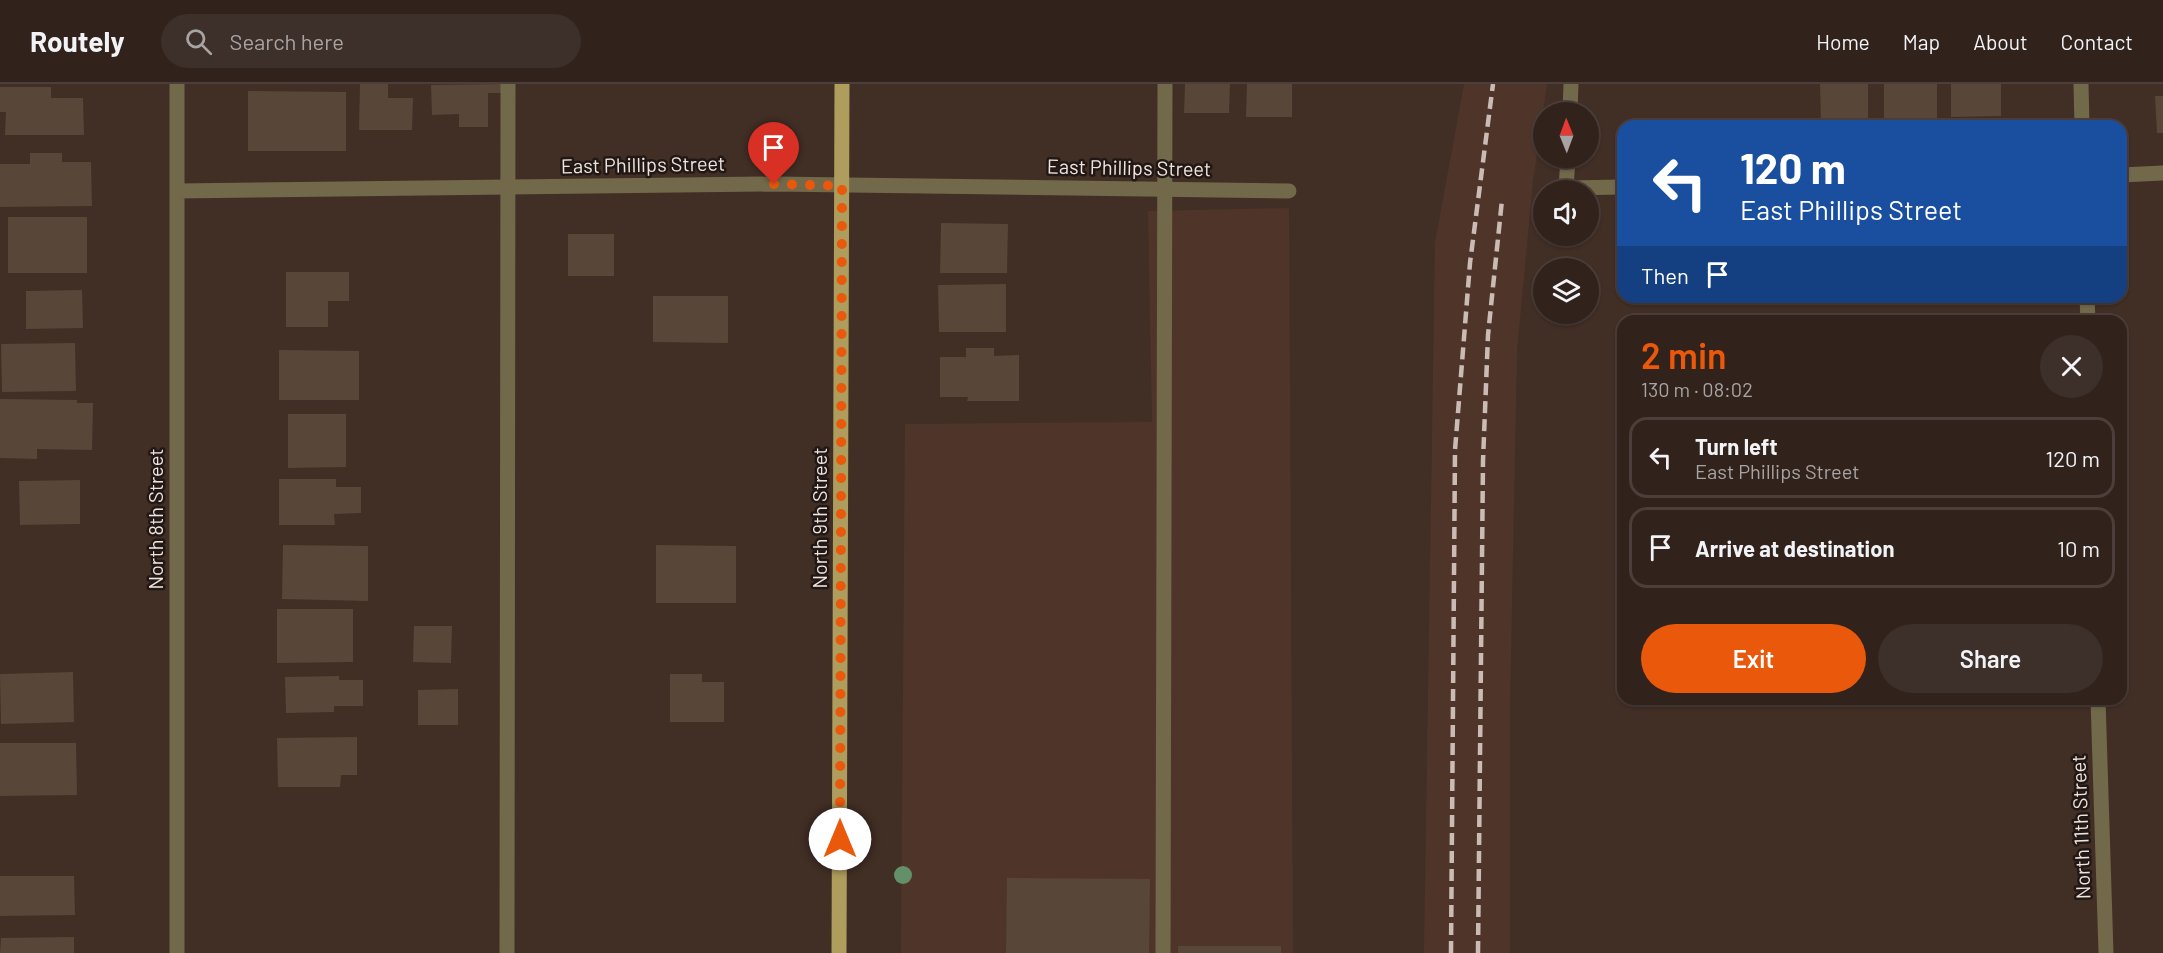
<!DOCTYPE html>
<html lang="en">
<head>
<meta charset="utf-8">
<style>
	body { margin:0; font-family:Barlow,sans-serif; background:#3d2f29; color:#f1f3f6; height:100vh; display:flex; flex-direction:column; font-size:22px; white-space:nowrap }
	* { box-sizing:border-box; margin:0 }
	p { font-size:20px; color:#a8a4a3 }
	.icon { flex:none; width:33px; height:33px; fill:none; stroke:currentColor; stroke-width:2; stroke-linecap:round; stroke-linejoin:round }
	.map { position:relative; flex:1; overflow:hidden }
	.details { position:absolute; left:1617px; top:231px; width:510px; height:390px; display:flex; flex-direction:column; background:#31221c; border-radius:18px; box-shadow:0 2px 4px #0004,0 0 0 2px #4c3f3b }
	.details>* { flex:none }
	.top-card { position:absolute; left:1617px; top:36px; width:510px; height:183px; border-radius:18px; box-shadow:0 2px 4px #0004,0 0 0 2px #4c3f3b; background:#1a4fa0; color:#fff; overflow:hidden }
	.needle { width:39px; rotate:359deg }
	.fabs { position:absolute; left:1533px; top:18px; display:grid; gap:12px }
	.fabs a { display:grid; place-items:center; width:66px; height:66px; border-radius:50%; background:#31221c; box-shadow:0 2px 4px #0004,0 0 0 2px #4c3f3b; font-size:30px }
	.pin { position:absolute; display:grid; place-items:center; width:51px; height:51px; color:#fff; margin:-62px -26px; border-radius:50% 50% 50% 0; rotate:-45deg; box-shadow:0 0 6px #0007 }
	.pin .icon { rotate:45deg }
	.me { position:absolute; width:66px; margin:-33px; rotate:0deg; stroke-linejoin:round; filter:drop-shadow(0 0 4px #0008) }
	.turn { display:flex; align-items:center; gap:21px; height:126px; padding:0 24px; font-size:27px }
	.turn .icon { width:78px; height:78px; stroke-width:2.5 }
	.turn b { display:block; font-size:42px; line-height:51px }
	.then { display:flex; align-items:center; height:57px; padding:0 24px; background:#0003; gap:12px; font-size:22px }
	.round { display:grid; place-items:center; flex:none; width:63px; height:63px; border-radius:32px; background:#3d2f29 }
	.head { display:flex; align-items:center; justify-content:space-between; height:102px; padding:0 24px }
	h1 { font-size:36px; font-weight:600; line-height:45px; color:#ea580c }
	.primary-button { display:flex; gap:12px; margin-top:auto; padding:12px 24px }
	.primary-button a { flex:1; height:69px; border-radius:36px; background:#ea580c; color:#fff; font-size:24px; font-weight:600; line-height:69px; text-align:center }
	.primary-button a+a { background:#3d2f29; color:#f1f3f6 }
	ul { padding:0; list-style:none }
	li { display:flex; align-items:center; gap:18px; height:81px; margin:0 12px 9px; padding:0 12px; border:3px solid #4c3f3b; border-radius:18px }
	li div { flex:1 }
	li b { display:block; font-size:22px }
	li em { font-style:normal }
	header { display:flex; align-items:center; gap:36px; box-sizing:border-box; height:84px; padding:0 30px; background:#31221c; border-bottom:2px solid #4c3f3b }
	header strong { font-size:28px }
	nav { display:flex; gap:33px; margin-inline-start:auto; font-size:21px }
	.search { width:420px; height:54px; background:#3d2f29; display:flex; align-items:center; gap:15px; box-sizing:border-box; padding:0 21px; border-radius:33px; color:#a8a4a3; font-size:22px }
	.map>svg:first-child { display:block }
	.built { fill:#4f3529 }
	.building { fill:#584639 }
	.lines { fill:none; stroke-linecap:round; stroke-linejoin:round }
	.service { stroke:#72694b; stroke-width:15 }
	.minor { stroke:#72694b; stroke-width:15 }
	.primary { stroke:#af9d5d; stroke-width:15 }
	.rail { stroke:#cabcb5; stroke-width:4.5; stroke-dasharray:12 6; stroke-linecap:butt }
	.tree { fill:#639068 }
	.route { stroke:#ea580c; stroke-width:10; stroke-dasharray:0 18 }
	.labels { text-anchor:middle; stroke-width:5; stroke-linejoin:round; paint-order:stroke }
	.street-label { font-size:20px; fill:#f1e4de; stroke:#211815 }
</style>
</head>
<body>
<header>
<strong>Routely</strong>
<div class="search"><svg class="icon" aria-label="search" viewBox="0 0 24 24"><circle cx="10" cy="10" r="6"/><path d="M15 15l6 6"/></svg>Search here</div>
<nav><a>Home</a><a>Map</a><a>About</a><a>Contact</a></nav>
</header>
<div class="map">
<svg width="2163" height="869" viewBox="0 0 2163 869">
	<rect width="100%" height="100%" fill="#412e25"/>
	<!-- built -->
	<path class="built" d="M1464 0H1547L1533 97 1517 266 1510 620V869H1424L1435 159Z
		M1289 124 1293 869H901L905 340 1152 338 1148 127Z"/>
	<!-- building -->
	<path class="building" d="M360 0H388V14H413L412 46H359Z
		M502 0V9H488V43H459V30L432 31 431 1Z
		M1185 0H1230L1229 29H1184Z
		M1247 0H1292V33H1246Z
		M1820 0H1868V39L1821 40Z
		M1884 0H1937V35H1884Z
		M1951 0H2001V32L1951 33Z
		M0 3H51V14H83L84 51H5L6 28H0Z
		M248 7 346 8V67H248Z
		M2155 12H2163V49H2157Z
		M30 69H62V78H91L92 122 0 123V80H30Z
		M8 133H87V189H8Z
		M941 139 1008 140 1007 189H940Z
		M568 150H614V192H568Z
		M286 188H349V217H328V243H286Z
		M1006 200V248H939L938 201Z
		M82 206 83 244 26 245V207Z
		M653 212H728V259L653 258Z
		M75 259 76 307 2 308 1 260Z
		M966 264H994V272L1019 271V317H967L968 313H940V273H966Z
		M279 266 359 267V316H279Z
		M0 315 77 316V319H93L92 366 37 365V375L0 374Z
		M288 330H346V383L288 384Z
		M279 395H336V403H361V429L334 430 335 441H279Z
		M80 396V440L20 441 19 397Z
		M283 461 368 462V517L282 515Z
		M656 461 736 462V519H656Z
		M277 525H353V578L277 579Z
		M414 542H452L451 579 413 578Z
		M73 588 74 638 1 640 0 590Z
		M670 590H702V598H724V638H670Z
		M339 592V596H363V622H334V628L286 629 285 593Z
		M458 605V641H418V606Z
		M357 653V691H341L340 703H278L277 654Z
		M0 659H76L77 711 0 712Z
		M0 792H74L75 831 0 832Z
		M1007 794 1150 795 1149 869H1006Z
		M74 853V869H0L1 854Z
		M1178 862H1281V869H1178Z"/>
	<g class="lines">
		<!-- service -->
		<path class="service" d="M1570 28 1571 0
			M1566 104 1568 74
			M507 869 508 0
			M1163 869 1165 0"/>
		<!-- minor -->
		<path class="minor" d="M2081 0 2082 42
			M2121 91 2163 89
			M1566 104 1623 103
			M177 107 774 100 1289 107
			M2087 213 2088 237
			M2098 615 2106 869
			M177 869V0"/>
		<!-- primary -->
		<path class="primary" d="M839 869 842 0"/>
		<!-- rail -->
		<path class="rail" d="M1451 869 1455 366 1470 179 1493 0
			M1478 869 1483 377 1488 251 1502 116"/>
	</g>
	<!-- trees -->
	<circle class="tree" cx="903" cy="791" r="9"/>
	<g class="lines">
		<!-- route -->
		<path class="route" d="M774 100 842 102 840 755"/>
	</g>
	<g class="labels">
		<!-- street labels -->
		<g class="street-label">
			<text transform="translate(643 81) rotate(-1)" y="7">East Phillips Street</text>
			<text transform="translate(1129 84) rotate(1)" y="7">East Phillips Street</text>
			<text transform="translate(820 434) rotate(-90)" y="7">North 9th Street</text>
			<text transform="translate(156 435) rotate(-90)" y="7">North 8th Street</text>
			<text transform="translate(2081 743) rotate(-92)" y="7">North 11th Street</text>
		</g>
	</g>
</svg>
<div class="fabs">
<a><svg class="needle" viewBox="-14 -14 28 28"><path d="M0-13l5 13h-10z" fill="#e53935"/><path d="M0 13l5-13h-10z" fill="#a8a4a3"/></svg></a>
<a><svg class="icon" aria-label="sound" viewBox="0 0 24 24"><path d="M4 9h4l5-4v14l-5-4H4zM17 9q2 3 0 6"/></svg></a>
<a><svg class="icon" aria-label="layers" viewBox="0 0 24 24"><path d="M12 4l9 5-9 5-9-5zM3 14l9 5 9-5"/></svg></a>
</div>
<div class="pin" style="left:774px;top:100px;background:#d93025"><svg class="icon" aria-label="arrive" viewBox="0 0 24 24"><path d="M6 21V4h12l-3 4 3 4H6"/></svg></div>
<svg class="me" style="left:840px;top:755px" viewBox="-20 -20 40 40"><circle r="19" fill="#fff"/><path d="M0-13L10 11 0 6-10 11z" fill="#ea580c"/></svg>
<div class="top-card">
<div class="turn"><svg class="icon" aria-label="left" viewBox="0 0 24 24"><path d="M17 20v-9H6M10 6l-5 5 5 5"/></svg><div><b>120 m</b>East Phillips Street</div></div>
<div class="then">Then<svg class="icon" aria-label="arrive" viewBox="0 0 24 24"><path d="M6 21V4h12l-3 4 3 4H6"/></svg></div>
</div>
<section class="details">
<div class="head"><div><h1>2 min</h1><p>130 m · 08:02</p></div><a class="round"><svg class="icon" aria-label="close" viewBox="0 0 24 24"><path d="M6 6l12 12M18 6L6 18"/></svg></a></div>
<ul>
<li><svg class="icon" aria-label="left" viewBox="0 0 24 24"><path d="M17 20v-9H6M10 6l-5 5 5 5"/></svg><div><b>Turn left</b><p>East Phillips Street</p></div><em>120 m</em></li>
<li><svg class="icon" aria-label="arrive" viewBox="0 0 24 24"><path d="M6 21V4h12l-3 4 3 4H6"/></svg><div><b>Arrive at destination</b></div><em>10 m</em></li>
</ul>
<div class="primary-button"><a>Exit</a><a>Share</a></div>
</section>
</div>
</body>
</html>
